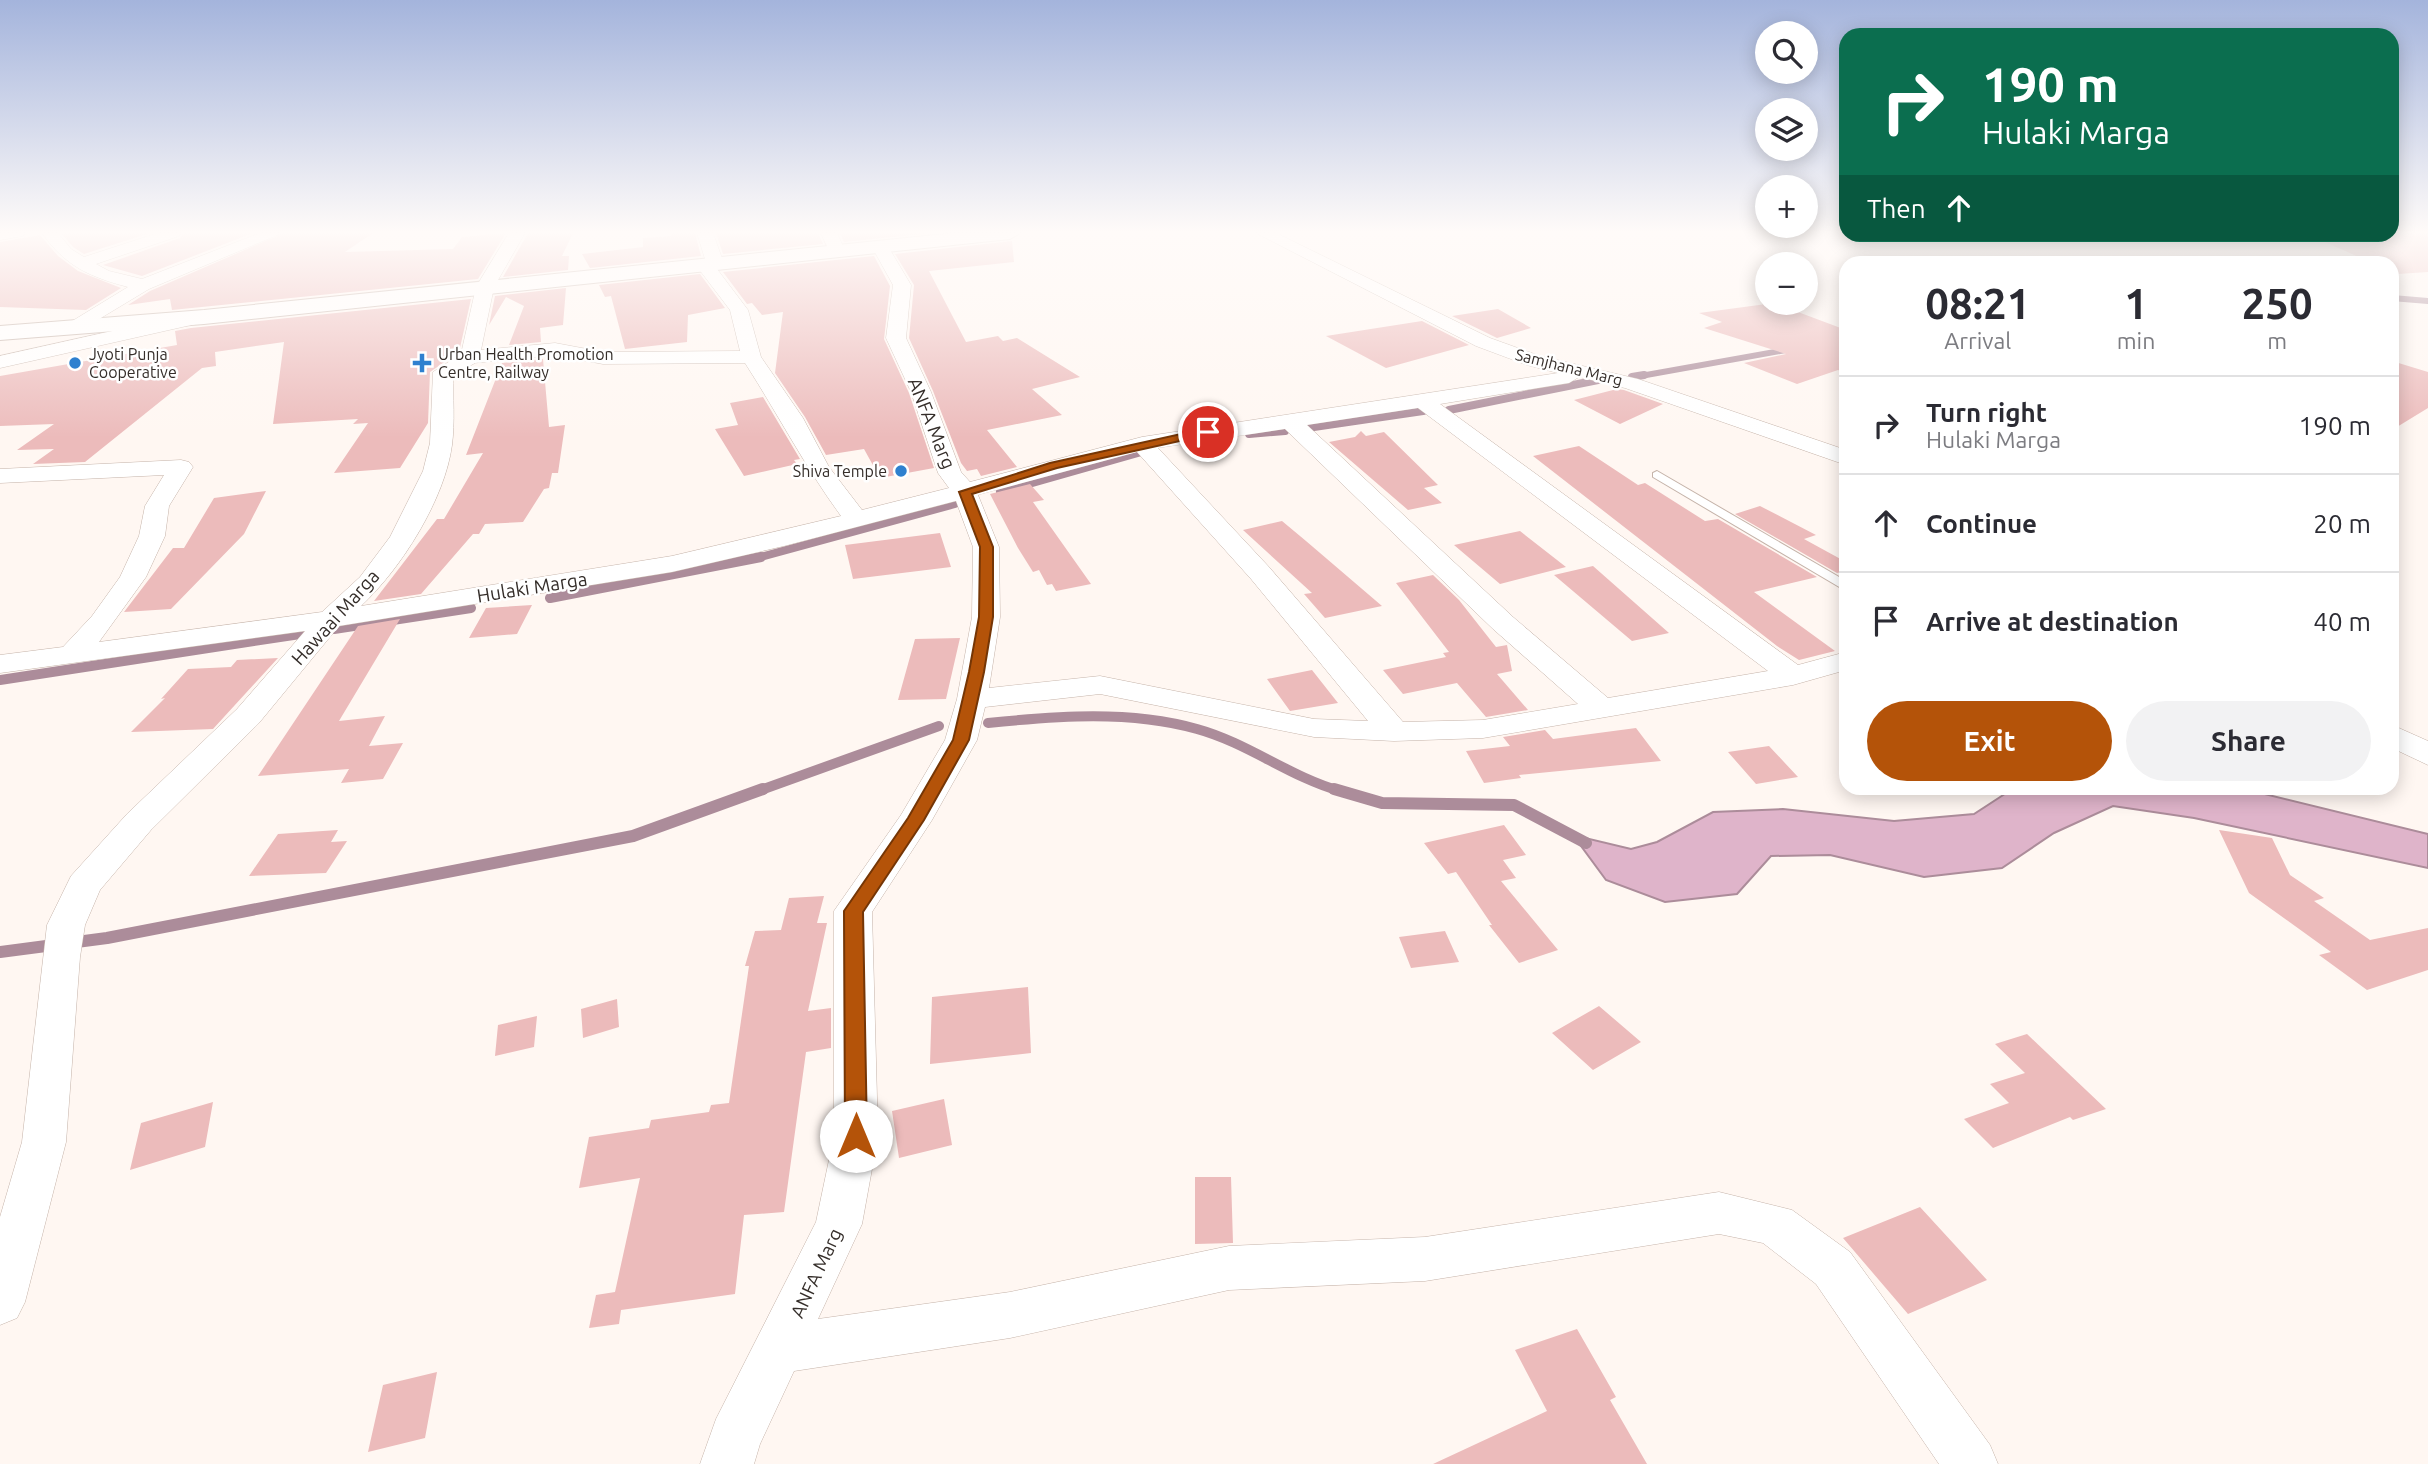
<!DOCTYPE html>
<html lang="en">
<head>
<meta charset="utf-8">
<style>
	body { margin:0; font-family:Ubuntu,sans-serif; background:#f2f2f3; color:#2b2b33; height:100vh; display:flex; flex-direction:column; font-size:26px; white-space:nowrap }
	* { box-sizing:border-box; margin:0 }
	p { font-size:23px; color:#7c7c81 }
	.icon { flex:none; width:38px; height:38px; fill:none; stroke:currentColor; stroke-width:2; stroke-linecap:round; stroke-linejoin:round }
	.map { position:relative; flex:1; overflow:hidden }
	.side { position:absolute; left:1839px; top:256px; width:560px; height:539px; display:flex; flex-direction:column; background:#fff; border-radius:21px; box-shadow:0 4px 18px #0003 }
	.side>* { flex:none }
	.hud { position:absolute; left:1839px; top:28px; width:560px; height:214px; border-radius:21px; box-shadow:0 4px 18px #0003; background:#0b6e4f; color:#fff; overflow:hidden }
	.fabs { position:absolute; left:1755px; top:21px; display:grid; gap:14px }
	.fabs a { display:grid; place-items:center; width:63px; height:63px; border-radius:50%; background:#fff; box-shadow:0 4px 18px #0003; font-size:35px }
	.pin { position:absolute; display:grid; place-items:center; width:60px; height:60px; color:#fff; margin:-30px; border:4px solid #fff; border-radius:50%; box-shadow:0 2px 7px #0007 }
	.me { position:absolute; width:77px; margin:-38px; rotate:0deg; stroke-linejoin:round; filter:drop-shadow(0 0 5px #0008) }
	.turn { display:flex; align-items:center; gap:24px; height:147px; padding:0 28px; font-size:32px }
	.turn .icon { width:91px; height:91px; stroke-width:2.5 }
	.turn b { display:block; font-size:49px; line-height:60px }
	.then { display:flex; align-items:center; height:66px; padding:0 28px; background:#0003; gap:14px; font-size:26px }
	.eta { display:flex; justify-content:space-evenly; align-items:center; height:119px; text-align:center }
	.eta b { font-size:42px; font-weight:700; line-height:49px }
	.button { display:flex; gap:14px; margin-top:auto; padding:14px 28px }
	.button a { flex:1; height:80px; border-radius:42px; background:#b45309; color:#fff; font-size:28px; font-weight:700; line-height:80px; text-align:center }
	.button a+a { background:#f2f2f3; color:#2b2b33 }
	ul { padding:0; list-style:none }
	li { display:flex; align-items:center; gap:21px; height:98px; padding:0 28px; border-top:2px solid #e1e1e2 }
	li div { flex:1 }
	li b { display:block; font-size:26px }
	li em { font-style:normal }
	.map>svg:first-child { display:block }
	.water { fill:#dfb4ca; stroke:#ac8c9a; stroke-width:2 }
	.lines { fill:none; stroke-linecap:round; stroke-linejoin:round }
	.stream-far3 { stroke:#ac8c9a; stroke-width:6 }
	.stream-far2 { stroke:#ac8c9a; stroke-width:8 }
	.stream-far1 { stroke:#ac8c9a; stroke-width:10 }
	.stream { stroke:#ac8c9a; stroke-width:12 }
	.building { fill:#ecbbbb }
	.service-casing { stroke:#c5b3a9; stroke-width:2 }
	.minor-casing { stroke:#c5b3a9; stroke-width:1 }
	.primary-casing { stroke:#c5b3a9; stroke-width:2 }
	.service { fill:#fff; fill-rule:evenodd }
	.minor { fill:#fff; fill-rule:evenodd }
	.primary { fill:#fff; fill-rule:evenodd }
	.route { fill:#b45309; stroke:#753606; stroke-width:2 }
	.poi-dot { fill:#2e80cf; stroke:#fff; stroke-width:2.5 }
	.labels { text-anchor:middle; stroke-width:5; stroke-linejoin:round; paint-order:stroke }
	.far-poi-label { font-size:16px; fill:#352e2a; stroke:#fff; text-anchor:start }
	.far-street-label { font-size:16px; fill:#352e2a; stroke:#fff }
	.street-label { font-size:19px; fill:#352e2a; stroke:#fff }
</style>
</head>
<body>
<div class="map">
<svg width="2428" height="1464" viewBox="0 0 2428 1464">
	<rect width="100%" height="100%" fill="#fff7f2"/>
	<!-- water -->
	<path class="water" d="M2014 788H2240L2428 834V868L2194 818 2113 806 2054 833 2002 868 1924 877 1830 855 1771 856 1737 894 1665 902 1606 880 1573 835 1631 849 1657 842 1713 812 1783 809 1894 821 1974 814Z"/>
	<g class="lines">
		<!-- stream-far3 -->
		<path class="stream-far3" d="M2392 298 2428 301
			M1635 377 1791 349"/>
		<!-- stream-far2 -->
		<path class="stream-far2" d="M1632 377 1644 375
			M1449 410 1598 380
			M1307 428 1423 411
			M1249 434 1285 431
			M1000 492 1145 451
			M753 559 955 504"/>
		<!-- stream-far1 -->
		<path class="stream-far1" d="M550 598 761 557
			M334 629 471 608
			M0 680 300 634
			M988 723C1057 716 1130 710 1197 729 1248 743 1290 777 1340 791
			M758 791 939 726"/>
		<!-- stream -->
		<path class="stream" d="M1334 789 1382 803 1514 805 1586 843
			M0 952 107 938 633 836 763 789"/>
	</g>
	<!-- building -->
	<path class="building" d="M61 233H150L84 254 73 247Z
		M184 233H253L142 276 103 265 180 238Z
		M284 233H373L345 252 453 249 462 237 506 233 478 279 172 310 170 299 128 305 150 291Z
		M528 233H573L562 256H569L568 270 503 277Z
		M671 233H695L701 256 590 268 582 254 643 247V238L671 236Z
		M716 233H818L823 244 723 254Z
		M840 233H931L844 242Z
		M2428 233V272L2398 274 2392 271V262H2370L2316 238 2317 234Z
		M40 235 58 256 78 271 121 288 86 310 0 307V242Z
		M1012 241 1014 262 929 271 966 342 998 336 1003 341 1017 338 1080 377 1032 389 1062 415 987 430 1017 467 981 476 977 469 967 471 961 463 933 391 909 338 914 285 895 254Z
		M874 256 890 286 884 339 909 393 934 468 880 478 864 449 826 455 805 417 775 373 783 312 762 315 752 303 747 304 723 272Z
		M700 274 725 308 688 315 687 342 625 349 611 296 605 297 599 285Z
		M566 288 563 325 540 328 541 342 509 345 524 306 506 297 489 325 495 296Z
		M471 299 459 352 430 372 428 423 400 468 334 473 368 423 353 424 358 419 273 424 284 342 215 352 216 366 202 368 85 462 33 464 54 449 17 450 54 424 0 426V376L177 345 175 331 191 328Z
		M1774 303 1846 330V373L1838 370 1797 384 1744 363 1786 354 1704 328 1722 322 1699 313Z
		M1498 309 1531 328 1497 338 1452 316Z
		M1422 321 1469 345 1386 368 1326 336Z
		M543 359 549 427 565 425 558 473H552L549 488 544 489 523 522 485 524 479 534H473L421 594 374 601 437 519H444L483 453 466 455 502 363Z
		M2392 361 2428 372V408L2392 430Z
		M1617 389 1624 390 1663 404 1620 424 1574 400Z
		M763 397 800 459 794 460 797 464 744 476 715 429 738 425 730 403Z
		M1361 431 1366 436 1384 432 1438 485 1424 488 1442 503 1408 510 1329 442 1355 437Z
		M1579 446 1638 485 1645 483 1705 521 1718 519 1817 577 1754 592 1835 651 1799 660 1777 646 1533 456Z
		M1030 484 1044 500 1033 502 1091 584 1056 591 1052 584 1047 585 1039 570 1033 572 1018 548 990 494Z
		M266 491 244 534 171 609 124 612 173 548H184L214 498Z
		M1760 506 1816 535 1804 539 1846 562V571L1837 573 1735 514Z
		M1282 521 1306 541 1382 606 1325 618 1304 594 1312 593 1243 530Z
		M1520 531 1566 567 1500 584 1454 545Z
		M940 533 951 567 853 579 845 545Z
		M1593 566 1669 633 1632 641 1554 575Z
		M1433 575 1459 600 1496 647 1507 645 1512 671 1497 674 1528 710 1486 717 1457 683 1403 694 1383 670 1446 657 1443 653 1449 652 1396 583Z
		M532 605 517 634 469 638 486 608Z
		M400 619 339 721 385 716 369 746 403 743 383 779 341 783 349 769 258 776 358 626Z
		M960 638 946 699 898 700 915 639Z
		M278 658 213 729 131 732 165 698 161 699 188 669 231 667 237 660Z
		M1312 670 1338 703 1290 711 1267 679Z
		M1636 728 1661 761 1519 775 1521 778 1484 783 1466 751 1510 746 1503 737 1545 730 1553 739Z
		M1769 746 1798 777 1756 784 1728 752Z
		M1504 825 1526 855 1503 860 1516 878 1501 881 1558 950 1519 963 1489 925H1492L1456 872 1448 874 1424 843Z
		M338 830 331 842 347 841 326 873 249 876 278 834Z
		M2219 830 2272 838 2290 875 2324 898 2314 901 2370 940 2428 928V970L2367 990 2319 955 2331 952 2249 893Z
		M824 896 817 923H827L808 1011 831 1008V1048L806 1052 784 1212 744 1215 735 1294 621 1310 619 1324 589 1328 596 1295 615 1292 640 1178 579 1188 589 1137 649 1128 651 1120 709 1112 711 1105 729 1103 749 966H745L755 931 781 930 789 898Z
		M1445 931 1459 962 1411 968 1399 937Z
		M1028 987 1031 1053 930 1064 932 997Z
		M617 999 619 1027 583 1038 581 1009Z
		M1599 1006 1641 1042 1593 1070 1552 1033Z
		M537 1016 534 1047 495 1056 498 1025Z
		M2027 1034 2106 1109 2073 1120 2070 1117 1993 1148 1964 1119 2009 1103 1990 1084 2025 1073 1995 1044Z
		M944 1099 952 1145 899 1158 892 1111Z
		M213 1102 205 1147 130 1170 141 1123Z
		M1195 1177H1231L1233 1243 1195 1244Z
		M1920 1207 1987 1280 1908 1314 1843 1238Z
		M1577 1329 1616 1397 1610 1400 1647 1464H1433L1547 1411 1515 1350Z
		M437 1372 425 1438 368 1452 383 1385Z"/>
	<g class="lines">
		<defs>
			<path id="service" d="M1657 471 1846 581V591L1653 477V473Z"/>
			<path id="minor" d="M0 233H25L23 236 0 240Z
				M42 233H58L71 249 84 257 158 233H181L179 236 96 264 109 271 142 279 260 233H282L149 289 76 333 69 331 67 327 69 323 128 287C90 277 65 266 42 233Z
				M509 233H525L494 287 481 350 555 343 603 352 740 351 730 310 695 264 705 259 697 233H713L724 264 717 269 748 310 761 357 803 418 829 467 862 510 949 488 938 473 911 392 886 338 893 285 872 247 880 242 886 243 911 285 906 338 931 392 961 472 970 482 1142 437 1558 373 1527 365 1476 346 1256 233H1276L1490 338 1540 356 1638 379 1846 450V465L1625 388 1579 377 1569 383 1440 404 1798 665 1846 652V670L1793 685 1483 738 1394 741 1314 737 1100 694 985 707 977 740 932 820 872 912 878 1136 862 1224 818 1319 1010 1292 1229 1246 1425 1237 1719 1192 1792 1210 1850 1252 1990 1445 1998 1464H1939L1816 1284 1763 1243 1719 1234 1425 1281 1229 1290 1010 1338 794 1371 760 1444 754 1464H700L716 1419 816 1222 834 1136V911L901 815 945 740 957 699 972 617 973 547 956 501 784 546 672 572 339 626 259 723 151 830 100 890 85 925 80 957 66 1142 25 1302 17 1318 0 1325V1217L22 1142 47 925 71 876 127 814 237 709 305 631 0 673V655L63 647 92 616 120 577 139 536 145 506 164 475 0 483V469L181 460 189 462 193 467 169 506 165 536 146 577 99 642 322 612 360 577 390 537 423 471 430 443 433 372 461 354 476 287ZM555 355 603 364 745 363C778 414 805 467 841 516L672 556 361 606C401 569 445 499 452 445 455 422 453 397 453 375L475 363ZM1418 408 1768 671 1608 698 1513 617 1307 425ZM1285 429 1493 629 1578 704 1483 720 1403 722 1269 567 1158 448ZM1137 452 1251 579 1368 721 1314 719 1100 676 989 688 1000 617 999 547 978 495Z
				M821 233H837L845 251 843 255H831Z
				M193 313 202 319 200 323 0 368V356Z
				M2392 725 2428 741V765L2392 748Z"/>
			<path id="primary" d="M955 233H1020L1010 239 204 324 0 340V326L204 310Z"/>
		</defs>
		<!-- service casing -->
		<use href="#service" class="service-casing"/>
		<!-- minor casing -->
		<use href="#minor" class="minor-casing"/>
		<!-- primary casing -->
		<use href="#primary" class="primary-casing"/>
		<!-- service -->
		<use href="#service" class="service"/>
		<!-- minor -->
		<use href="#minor" class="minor"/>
		<!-- primary -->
		<use href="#primary" class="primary"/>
	</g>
	<!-- sky -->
	<linearGradient id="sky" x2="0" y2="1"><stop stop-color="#a4b4dc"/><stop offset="0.53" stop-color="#fffbf9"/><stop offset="1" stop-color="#fffbf9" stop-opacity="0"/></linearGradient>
	<rect width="2428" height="438" fill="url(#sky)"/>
	<!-- route -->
	<path class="route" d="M1208 428 1213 432 1212 434 1057 468 972 494 993 547V617L984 672 969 740 924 820 863 912 867 1136 864 1143 856 1145 848 1143 845 1136 844 911 908 818 953 740 969 672 979 617 980 547 959 492 1050 463Z"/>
	<!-- markers -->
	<g class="poi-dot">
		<circle cx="75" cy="363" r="7"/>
		<path d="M418.5 352.5h7v7h7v7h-7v7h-7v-7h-7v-7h7z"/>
		<circle cx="901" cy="471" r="7"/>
	</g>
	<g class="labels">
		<!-- far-poi labels -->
		<g class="far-poi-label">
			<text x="89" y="360">Jyoti Punja<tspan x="89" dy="18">Cooperative</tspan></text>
			<text x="438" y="360">Urban Health Promotion<tspan x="438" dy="18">Centre, Railway</tspan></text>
			<text x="887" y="477" text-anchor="end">Shiva Temple</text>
		</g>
		<!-- far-street labels -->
		<g class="far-street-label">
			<text transform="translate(1569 367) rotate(14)" y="6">Samjhana Marg</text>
		</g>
		<!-- street labels -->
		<g class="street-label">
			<text transform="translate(932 423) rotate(68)" y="7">ANFA Marg</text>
			<text transform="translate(532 587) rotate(-9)" y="7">Hulaki Marga</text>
			<text transform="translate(335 617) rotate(-48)" y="7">Hawaai Marga</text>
			<text transform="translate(816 1273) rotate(-65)" y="7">ANFA Marg</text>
		</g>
	</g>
</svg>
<div class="fabs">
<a><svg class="icon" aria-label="search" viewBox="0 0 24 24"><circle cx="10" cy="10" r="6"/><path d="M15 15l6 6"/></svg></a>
<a><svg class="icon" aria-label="layers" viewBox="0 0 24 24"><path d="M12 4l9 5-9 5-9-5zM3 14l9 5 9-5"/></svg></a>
<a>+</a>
<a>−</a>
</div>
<div class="pin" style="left:1208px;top:432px;background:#d93025"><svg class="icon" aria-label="arrive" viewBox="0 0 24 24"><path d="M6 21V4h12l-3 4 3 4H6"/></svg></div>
<svg class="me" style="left:856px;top:1136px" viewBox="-20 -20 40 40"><circle r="19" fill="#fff"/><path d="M0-13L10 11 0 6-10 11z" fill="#b45309"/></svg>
<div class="hud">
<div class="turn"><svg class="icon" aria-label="right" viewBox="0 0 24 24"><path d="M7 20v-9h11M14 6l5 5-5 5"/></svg><div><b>190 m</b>Hulaki Marga</div></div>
<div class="then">Then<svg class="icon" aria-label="ahead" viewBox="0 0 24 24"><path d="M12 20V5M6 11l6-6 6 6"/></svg></div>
</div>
<section class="side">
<div class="eta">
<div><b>08:21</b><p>Arrival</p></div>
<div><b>1</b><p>min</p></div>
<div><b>250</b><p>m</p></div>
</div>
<ul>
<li><svg class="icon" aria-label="right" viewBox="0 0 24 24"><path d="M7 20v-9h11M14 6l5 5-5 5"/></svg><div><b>Turn right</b><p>Hulaki Marga</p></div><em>190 m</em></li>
<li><svg class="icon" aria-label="ahead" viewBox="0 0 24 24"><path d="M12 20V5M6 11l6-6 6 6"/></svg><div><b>Continue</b></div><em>20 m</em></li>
<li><svg class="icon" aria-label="arrive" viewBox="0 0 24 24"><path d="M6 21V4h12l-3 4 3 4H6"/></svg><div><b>Arrive at destination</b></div><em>40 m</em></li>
</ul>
<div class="button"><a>Exit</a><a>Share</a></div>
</section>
</div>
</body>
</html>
